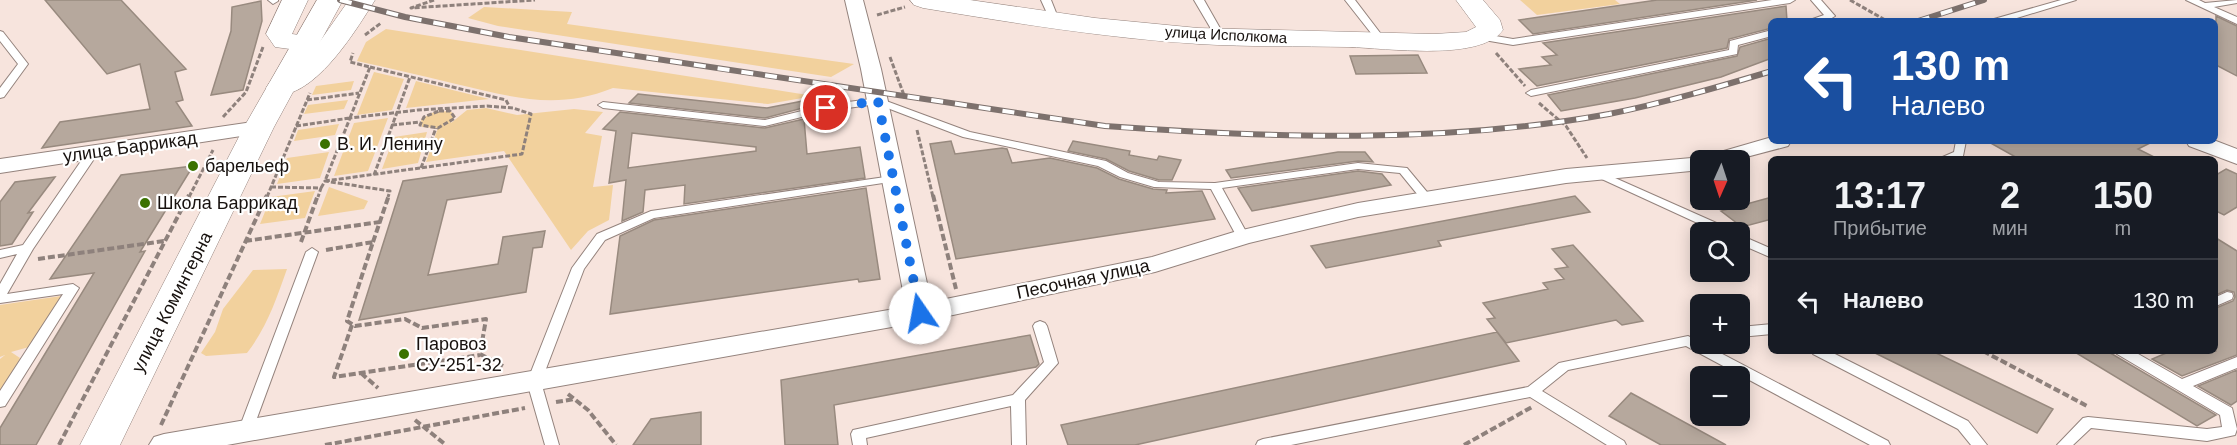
<!DOCTYPE html>
<html lang="ru">
<head>
<meta charset="utf-8">
<style>
	body { margin:0; font-family:Arial,sans-serif; background:#20242c; color:#f1f3f6; height:100vh; display:flex; flex-direction:column; font-size:22px; white-space:nowrap }
	* { box-sizing:border-box; margin:0 }
	p { font-size:20px; color:#9ea1a6 }
	.icon { flex:none; width:33px; height:33px; fill:none; stroke:currentColor; stroke-width:2; stroke-linecap:round; stroke-linejoin:round }
	.map { position:relative; flex:1; overflow:hidden }
	.panel { position:absolute; left:1768px; top:156px; width:450px; height:198px; display:flex; flex-direction:column; background:#171b24; border-radius:9px; box-shadow:0 3px 15px #0003 }
	.panel>* { flex:none }
	.banner { position:absolute; left:1768px; top:18px; width:450px; height:126px; border-radius:9px; box-shadow:0 3px 15px #0003; background:#1a4fa0; color:#fff; overflow:hidden }
	.needle { width:39px; rotate:183deg }
	.buttons { position:absolute; left:1690px; top:150px; display:grid; gap:12px }
	.buttons a { display:grid; place-items:center; width:60px; height:60px; border-radius:9px; background:#171b24; box-shadow:0 3px 15px #0003; font-size:30px }
	.pin { position:absolute; display:grid; place-items:center; width:51px; height:51px; color:#fff; margin:-26px; border:3px solid #fff; border-radius:50%; box-shadow:0 2px 6px #0007 }
	.me { position:absolute; width:66px; margin:-33px; rotate:348deg; stroke-linejoin:round; filter:drop-shadow(0 0 4px #0008) }
	.turn { display:flex; align-items:center; gap:21px; height:126px; padding:0 24px; font-size:27px }
	.turn .icon { width:78px; height:78px; stroke-width:2.5 }
	.turn b { display:block; font-size:42px; line-height:51px }
	.eta { display:flex; justify-content:space-evenly; align-items:center; height:102px; text-align:center }
	.eta b { font-size:36px; font-weight:700; line-height:42px }
	ul { padding:0; list-style:none }
	li { display:flex; align-items:center; gap:18px; height:84px; padding:0 24px; border-top:2px solid #363941 }
	li div { flex:1 }
	li b { display:block; font-size:22px }
	li em { font-style:normal }
	.map>svg:first-child { display:block }
	.green { fill:#f2d19d }
	.building { fill:#b6a89d; stroke:#988a7f; stroke-width:1.5; fill-rule:evenodd }
	.lines { fill:none; stroke-linecap:round; stroke-linejoin:round }
	.lane-casing { stroke:#94837d; stroke-width:2 }
	.street-casing { stroke:#94837d; stroke-width:2 }
	.secondary-casing { stroke:#94837d; stroke-width:1 }
	.primary-casing { stroke:#94837d; stroke-width:1 }
	.path-far1 { stroke:#8e817c; stroke-width:3; stroke-dasharray:5 2; stroke-linecap:butt }
	.path { stroke:#8e817c; stroke-width:4; stroke-dasharray:7 3; stroke-linecap:butt }
	.lane { fill:#fff; fill-rule:evenodd }
	.street { fill:#fff; fill-rule:evenodd }
	.secondary { fill:#fff; fill-rule:evenodd }
	.primary { fill:#fff; fill-rule:evenodd }
	.rail-casing { stroke:#7d716d; stroke-width:6 }
	.rail { stroke:#fff; stroke-width:4; stroke-dasharray:12; stroke-linecap:butt }
	.route { stroke:#1a73e8; stroke-width:10; stroke-dasharray:0 18 }
	.poi-dot { fill:#3b7200; stroke:#fff; stroke-width:2 }
	.labels { text-anchor:middle; stroke-width:4.5; stroke-linejoin:round; paint-order:stroke }
	.far-street-label { font-size:15px; fill:#17110e; stroke:#fff }
	.poi-label { font-size:18px; fill:#17110e; stroke:#fff; text-anchor:start }
	.street-label { font-size:18px; fill:#17110e; stroke:#fff }
</style>
</head>
<body>
<div class="map">
<svg width="2237" height="445" viewBox="0 0 2237 445">
	<rect width="100%" height="100%" fill="#f7e4dd"/>
	<!-- green -->
	<path class="green" d="M1520 0H1615L1620 4 1537 15Z
		M484 7 572 12 567 24 854 64 831 77 498 26 468 18Z
		M386 29 814 96 768 104 613 88C556 111 512 97 456 84 423 76 390 68 357 61L366 42Z
		M374 72 404 79 392 110 357 115Z
		M354 81 351 90 312 95 316 86Z
		M416 81 489 99 406 108Z
		M348 100 344 109 304 114 308 105Z
		M486 108 517 115 574 109 603 112 585 133 602 136 593 187 613 185 609 220 588 231 571 250 504 151 426 162 438 128 422 127 421 119 434 112 450 111 455 115 451 123 467 110Z
		M388 118 368 171 334 176 354 123Z
		M339 124 335 135 294 141 298 130Z
		M427 132 418 163 382 169 394 137Z
		M329 152 320 178 277 184 287 158Z
		M329 187 368 201 364 209 318 216Z
		M315 191 305 218 260 224 271 197Z
		M287 269C276 300 267 327 247 353L206 356 201 353 215 332 223 309 253 270Z
		M61 296 29 347 11 352 20 358 0 400V359L5 355 0 357V305Z"/>
	<!-- building -->
	<path class="building" d="M45 0H121L186 69 175 72 183 100 176 102 192 126 42 148 60 122 150 109 140 64 107 74Z
		M1657 0H1757L1533 34 1519 20Z
		M261 1 262 21 243 90 211 95 231 31 232 7Z
		M1786 6 1787 21H1772V28L1729 39 1727 48 1537 86 1519 69 1551 65 1542 57 1557 55 1543 43Z
		M2216 16 2237 26V76L2216 65Z
		M1772 38V58L1721 77 1635 98 1561 111 1548 95 1737 56 1740 47Z
		M1418 55 1427 73 1356 74 1350 56Z
		M638 94 767 108 803 101V108L765 118 629 103Z
		M620 112 765 128 804 119 807 154 860 147 865 178 684 204 685 185 645 190 643 212 622 221 626 180 609 183 616 131 603 129ZM632 133 756 147V151L628 168Z
		M951 141 955 154 1002 148 1007 149 1012 163 1050 158 1097 168 1119 179 1153 189 1167 190 1166 193 1202 191 1215 219 956 259 930 144Z
		M1073 141 1130 151 1129 155 1157 160 1159 156 1181 160 1172 180H1159L1129 171 1106 159 1068 151Z
		M1987 141H2154L2138 149 2158 159H2019Z
		M1338 152H1365L1373 162 1358 161 1231 178 1226 170Z
		M193 166 140 252 145 251 36 445H0V428L94 273 50 279 121 175Z
		M507 166 501 192 447 200 428 275 498 264 503 237 545 231 542 247 533 248 526 292 359 320 403 181Z
		M2226 169 2237 174V207L2224 215 2216 211V175Z
		M1358 171 1382 174 1391 185 1252 211 1238 188Z
		M55 177 28 213 33 212 12 244 0 246V202L15 182Z
		M866 188 880 279 859 282 858 279 610 314 620 236 654 220Z
		M1575 196 1590 212 1438 241 1441 246 1326 268 1311 246Z
		M1772 197V219L1742 227 1721 211Z
		M2216 238 2237 251V355L2182 376 2152 359 2171 351H2216V308L2233 301 2235 297 2234 292 2227 290 2216 295Z
		M1573 245 1643 321 1622 325 1616 320 1506 343 1487 319 1495 318 1483 303 1548 289 1543 283 1564 279 1555 269 1568 267 1552 249Z
		M1497 332 1519 361 1135 445H1068L1061 425Z
		M1030 335 1039 364 1036 367 834 405 838 445H785L781 380Z
		M1871 351H1932L2053 409 2037 433Z
		M2073 351H2107L2216 415 2197 426Z
		M2237 370V401L2231 405 2198 386Z
		M1631 393 1726 445H1661L1609 416Z
		M701 412V445H633L651 419Z"/>
	<g class="lines">
		<defs>
			<path id="lane" d="M268 0H278V1L273 4Z
				M1041 0H1051L1059 20 1057 22H1051Z
				M1194 0H1204L1225 37 1223 39H1217Z
				M1345 0H1355L1384 38V42H1378Z
				M1772 0H1795L1790 3 1513 45 1484 40 1479 37 1484 34 1513 39Z
				M1811 0H1821L1835 16C1827 22 1817 21 1807 21L1824 15Z
				M2061 0H2076L2007 21H1992L1994 19Z
				M2186 0H2199L2205 3 2237 0V3L2214 7 2237 17V24Z
				M1772 30V36L1738 45 1737 54 1531 96 1526 93 1531 90 1729 50 1730 41Z
				M0 31 3 32 28 64 4 97 0 98V88L18 64 0 41Z
				M878 98 970 132 1106 161 1128 173 1159 182 1215 183 1358 163 1407 168 1432 198 1426 202 1422 200 1400 173 1358 169 1222 188 1249 237 1243 241 1237 237 1211 189 1154 187 1120 177 1098 166 963 137 877 104 826 111 765 126 603 108 598 105 603 102 765 120 826 105Z
				M1956 141H1966L1963 156 1955 159H1938L1954 152Z
				M92 150 98 153 33 249 7 294 73 284 79 288 5 406 0 407V391L63 294 0 303V284L17 254 0 258V250L23 245 88 151Z
				M1597 170 1730 229 1732 232H1717L1593 175 1591 173 1593 171Z
				M892 176 898 179 896 181 654 218 605 240 584 269 541 382 559 445H545L527 382 572 268 597 234 651 211Z
				M1740 235 1772 249V258L1740 244Z
				M312 248 318 252 253 429 251 433 246 434 241 433 239 429 306 252Z
				M2227 292 2232 293 2233 296 2232 299 2216 306V297Z
				M1040 321 1045 323 1047 326 1058 363 1025 400 1026 445H1012L1011 406 866 438 867 445H853L851 434 853 430 1013 395 1044 362 1033 326 1035 323Z
				M1772 324V334L1740 337V327Z
				M1688 336 1888 441 1890 445H1870L1686 346 1568 370 1542 391 1624 441 1626 445H1607L1530 397 1291 445H1256L1258 441 1263 439 1528 387 1559 363Z
				M1811 351H1829L1968 421 1987 445H1971L1958 429 1813 354Z
				M2115 351H2133L2182 379 2237 357V368L2193 386 2232 408 2237 429 2235 435 2207 441 2091 428 2073 445H2057L2083 418 2088 417 2207 429 2222 427 2220 415 2117 354Z"/>
			<path id="street" d="M845 0H863L881 69 931 302 1152 257 1234 232 1358 203 1566 169 1703 157 1772 137V141H1791L1788 146 1735 160H1701V170L1566 183 1358 217 1249 243 1155 272 920 322 227 445H149L154 437 164 434 906 307 861 69Z
				M259 121 267 122 270 127 267 132 0 173V159Z
				M2186 141H2216L2237 149V164L2189 146Z"/>
			<path id="secondary" d="M282 0H308L292 34 314 37 318 43 316 47 349 0H375C356 30 312 104 270 94L266 88 270 82 314 49 305 51 275 47 266 34Z
				M910 0H970L1095 18 1198 28 1434 34 1466 32 1476 27 1456 0H1483L1500 20 1503 30C1481 62 1385 48 1349 47 1299 46 1249 47 1199 44 1106 38 1014 23 923 8L914 5Z"/>
			<path id="primary" d="M317 0H343L274 127 120 445H80L244 127Z"/>
		</defs>
		<!-- lane casing -->
		<use href="#lane" class="lane-casing"/>
		<!-- street casing -->
		<use href="#street" class="street-casing"/>
		<!-- secondary casing -->
		<use href="#secondary" class="secondary-casing"/>
		<!-- primary casing -->
		<use href="#primary" class="primary-casing"/>
		<!-- path-far1 -->
		<path class="path-far1" d="M434 0 411 8 535 0
			M1850 0 1887 21
			M877 15 905 7
			M365 35 381 23
			M1496 53 1525 86
			M890 57 905 98
			M370 67 506 100 509 106
			M307 100 359 93
			M1539 103 1566 126 1587 158
			M487 106 513 108 531 114 522 154 325 181 350 118 418 110Z
			M439 111H450L455 118 438 128 420 125 424 117Z
			M223 117 246 92 263 47
			M350 118 370 67 350 62 353 53
			M392 125 420 122
			M296 126 350 118
			M917 130 933 197
			M421 168 436 128
			M374 175 410 77
			M271 187 321 188 318 197
			M321 188 325 181 390 191 388 197
			M189 197 213 150
			M267 197 310 93"/>
		<!-- path -->
		<path class="path" d="M933 195 956 289
			M245 241 380 222
			M301 242 318 195
			M373 242 389 195
			M326 250 373 242 347 321 355 326 405 319 422 328 486 319 480 354 503 366
			M38 259 164 241
			M352 325 334 377 480 355
			M1983 351 2089 407
			M361 373 378 388
			M568 394 588 410 616 445
			M556 402 575 399
			M415 420 446 445
			M161 425 267 195
			M59 445 189 195
			M325 445 525 408
			M1464 445 1532 407"/>
		<!-- lane -->
		<use href="#lane" class="lane"/>
		<!-- street -->
		<use href="#street" class="street"/>
		<!-- secondary -->
		<use href="#secondary" class="secondary"/>
		<!-- primary -->
		<use href="#primary" class="primary"/>
		<defs>
			<path id="rail" d="M340 0 405 17 509 37 1105 126C1273 138 1443 144 1609 114 1664 103 1718 87 1772 71
				M1918 21 1984 0"/>
		</defs>
		<!-- rail casing -->
		<use href="#rail" class="rail-casing"/>
		<!-- rail -->
		<use href="#rail" class="rail"/>
	</g>
	<g class="lines">
		<!-- route -->
		<path class="route" d="M826 108 878 101 920 313"/>
	</g>
	<!-- markers -->
	<g class="poi-dot">
		<circle cx="325" cy="144" r="6"/>
		<circle cx="193" cy="166" r="6"/>
		<circle cx="145" cy="203" r="6"/>
		<circle cx="404" cy="354" r="6"/>
	</g>
	<g class="labels">
		<!-- far-street labels -->
		<g class="far-street-label">
			<text transform="translate(1226 35) rotate(3)" y="5">улица Исполкома</text>
		</g>
		<!-- poi labels -->
		<g class="poi-label">
			<text x="337" y="150">В. И. Ленину</text>
			<text x="205" y="172">барельеф</text>
			<text x="157" y="209">Школа Баррикад</text>
			<text x="416" y="350">Паровоз<tspan x="416" dy="21">СУ-251-32</tspan></text>
		</g>
		<!-- street labels -->
		<g class="street-label">
			<text transform="translate(130 147) rotate(-8)" y="6">улица Баррикад</text>
			<text transform="translate(1083 279) rotate(-12)" y="6">Песочная улица</text>
			<text transform="translate(172 302) rotate(-63)" y="6">улица Коминтерна</text>
		</g>
	</g>
</svg>
<div class="buttons">
<a><svg class="needle" viewBox="-14 -14 28 28"><path d="M0-13l5 13h-10z" fill="#e53935"/><path d="M0 13l5-13h-10z" fill="#9ea1a6"/></svg></a>
<a><svg class="icon" aria-label="search" viewBox="0 0 24 24"><circle cx="10" cy="10" r="6"/><path d="M15 15l6 6"/></svg></a>
<a>+</a>
<a>−</a>
</div>
<div class="pin" style="left:826px;top:108px;background:#d93025"><svg class="icon" aria-label="arrive" viewBox="0 0 24 24"><path d="M6 21V4h12l-3 4 3 4H6"/></svg></div>
<svg class="me" style="left:920px;top:313px" viewBox="-20 -20 40 40"><circle r="19" fill="#fff"/><path d="M0-13L10 11 0 6-10 11z" fill="#1a73e8"/></svg>
<div class="banner">
<div class="turn"><svg class="icon" aria-label="left" viewBox="0 0 24 24"><path d="M17 20v-9H6M10 6l-5 5 5 5"/></svg><div><b>130 m</b>Налево</div></div>
</div>
<section class="panel">
<div class="eta">
<div><b>13:17</b><p>Прибытие</p></div>
<div><b>2</b><p>мин</p></div>
<div><b>150</b><p>m</p></div>
</div>
<ul>
<li><svg class="icon" aria-label="left" viewBox="0 0 24 24"><path d="M17 20v-9H6M10 6l-5 5 5 5"/></svg><div><b>Налево</b></div><em>130 m</em></li>
</ul>
</section>
</div>
</body>
</html>
